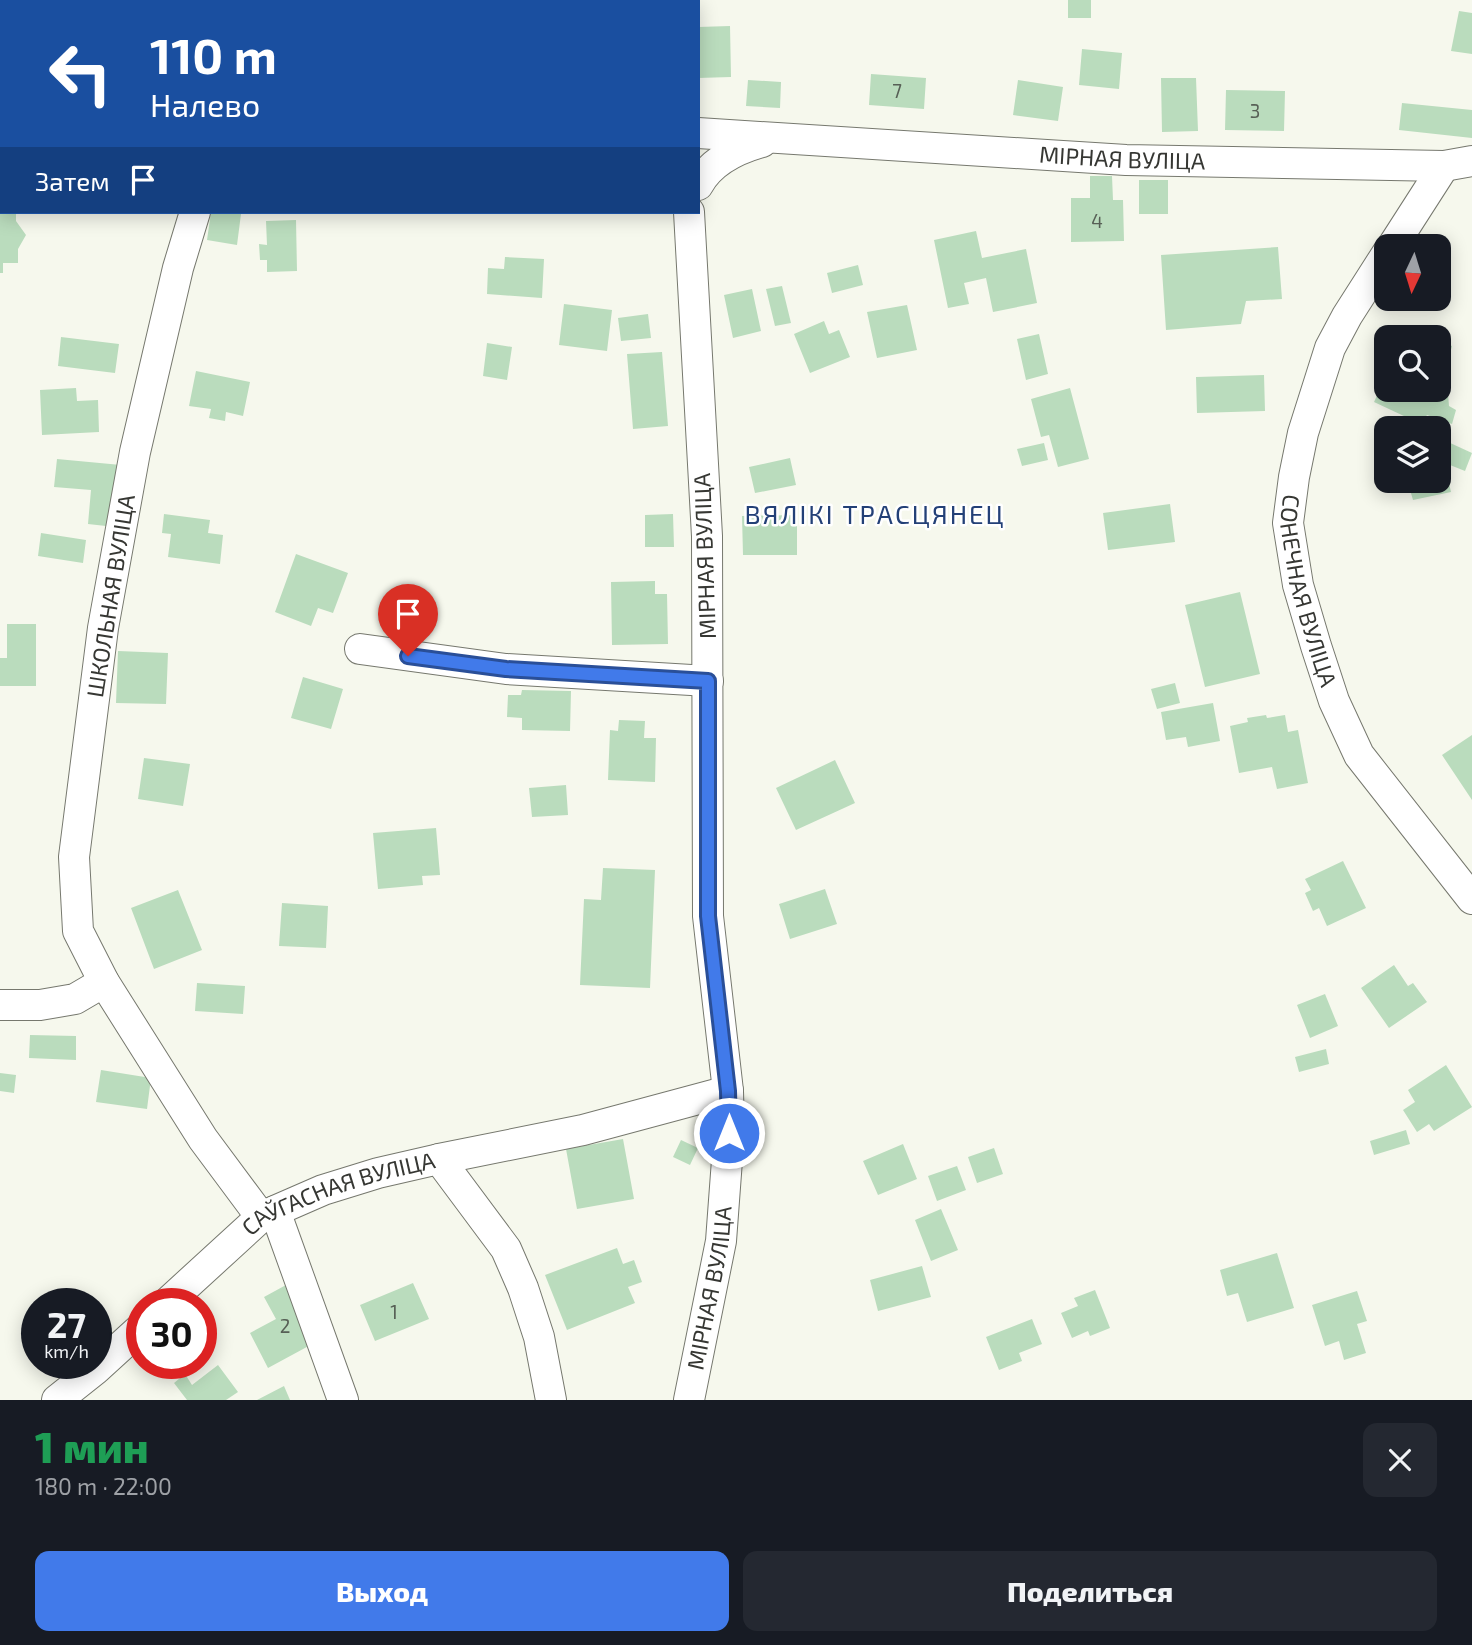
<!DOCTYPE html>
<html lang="ru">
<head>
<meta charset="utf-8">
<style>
	body { margin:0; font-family:"Exo 2",sans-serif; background:#242831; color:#f1f3f6; height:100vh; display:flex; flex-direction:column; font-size:26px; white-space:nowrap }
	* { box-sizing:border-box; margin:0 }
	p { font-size:23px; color:#9ea1a6 }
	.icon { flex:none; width:38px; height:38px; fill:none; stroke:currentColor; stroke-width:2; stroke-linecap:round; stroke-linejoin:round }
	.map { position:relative; height:1400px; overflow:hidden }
	.drawer { display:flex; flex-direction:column; background:#171b24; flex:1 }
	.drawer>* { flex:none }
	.top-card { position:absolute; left:0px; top:0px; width:700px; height:214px; box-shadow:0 4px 18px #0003; background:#1a4fa0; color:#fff; overflow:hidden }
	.needle { width:46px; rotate:184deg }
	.buttons { position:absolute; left:1374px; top:234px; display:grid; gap:14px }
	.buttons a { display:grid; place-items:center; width:77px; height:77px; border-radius:14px; background:#171b24; box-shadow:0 4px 18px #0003; font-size:35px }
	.speed { position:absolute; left:21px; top:1288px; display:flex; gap:14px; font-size:35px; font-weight:700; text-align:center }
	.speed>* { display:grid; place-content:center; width:91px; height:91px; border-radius:50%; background:#171b24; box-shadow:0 4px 18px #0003; line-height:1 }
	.speed small { font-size:18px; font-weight:400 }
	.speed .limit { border:10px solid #d22; background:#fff; color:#111 }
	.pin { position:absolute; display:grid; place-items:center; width:60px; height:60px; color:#fff; margin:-72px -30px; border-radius:50% 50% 50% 0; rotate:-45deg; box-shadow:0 0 7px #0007 }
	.pin .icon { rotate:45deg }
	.me { position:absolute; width:77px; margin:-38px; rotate:0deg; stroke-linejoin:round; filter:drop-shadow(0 0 5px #0008) }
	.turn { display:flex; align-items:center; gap:24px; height:147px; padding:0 35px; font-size:32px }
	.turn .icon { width:91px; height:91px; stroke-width:2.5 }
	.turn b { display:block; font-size:49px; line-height:60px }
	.then { display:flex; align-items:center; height:66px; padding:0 35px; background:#0003; gap:14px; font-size:26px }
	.round { display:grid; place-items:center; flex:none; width:74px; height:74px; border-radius:14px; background:#242831 }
	.summary { display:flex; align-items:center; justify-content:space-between; height:119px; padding:0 35px }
	h1 { font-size:42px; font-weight:800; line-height:52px; color:#1e9e55 }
	.action { display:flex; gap:14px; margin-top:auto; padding:14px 35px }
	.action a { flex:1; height:80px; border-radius:14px; background:#417aea; color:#fff; font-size:28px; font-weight:800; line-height:80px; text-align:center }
	.action a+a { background:#242831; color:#f1f3f6 }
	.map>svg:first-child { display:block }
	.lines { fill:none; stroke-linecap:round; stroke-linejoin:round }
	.stream { stroke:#b7ebdc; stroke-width:8 }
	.building { fill:#badcbd }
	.minor-casing { stroke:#76786e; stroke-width:32 }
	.minor { stroke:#fff; stroke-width:30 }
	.route-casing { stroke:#2a4f98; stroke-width:18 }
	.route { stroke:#417aea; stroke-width:12 }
	.labels { text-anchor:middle; stroke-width:5; stroke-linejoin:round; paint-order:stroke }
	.number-label { font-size:19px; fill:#576056 }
	.street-label { font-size:23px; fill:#363733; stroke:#fff }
	.quarter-label { font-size:26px; letter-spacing:2px; fill:#234077; stroke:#fff }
</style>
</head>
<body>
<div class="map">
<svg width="1472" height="1400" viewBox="0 0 1472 1400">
	<rect width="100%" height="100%" fill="#f6f8ed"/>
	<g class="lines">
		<!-- stream -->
		<path class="stream" d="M609 2 610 0"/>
	</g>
	<!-- building -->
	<path class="building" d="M1068 0H1091V18H1068Z
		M1459 11 1472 13V54L1451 51Z
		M730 26 731 77 698 78V27Z
		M1082 49 1122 53 1119 89 1079 85Z
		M871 74 926 78 924 109 869 105Z
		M1161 78H1196L1198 131 1162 132Z
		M748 80 781 82 780 108 746 106Z
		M1018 80 1063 87 1058 121 1013 115Z
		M1226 90 1285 91 1284 131 1225 130Z
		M1402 103 1472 110V138L1399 130Z
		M1090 176H1112L1113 200H1123L1124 241 1071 242V198H1090Z
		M1139 180H1168V214H1139Z
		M0 212H16V221L26 235 18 249V263H3V273H0Z
		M211 212 241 214 237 245 207 240Z
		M296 220 297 271 267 272V260H260L259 244 267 245 266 221Z
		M976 231 982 258 1026 249 1037 303 993 312 986 278 964 283 969 304 948 308 934 240Z
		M1278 247 1282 299 1246 301 1241 324 1166 330 1161 255Z
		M505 257 544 259 542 298 487 294 488 268 504 269Z
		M858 265 863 285 832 293 827 273Z
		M782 286 791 323 775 326 766 289Z
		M752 289 761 331 733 338 724 295Z
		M564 304 612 310 607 351 559 345Z
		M907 305 917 350 877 358 867 312Z
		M648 314 651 338 621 341 618 318Z
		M824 321 829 334 839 330 850 357 810 373 794 334Z
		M1409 326 1435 338H1404Z
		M1039 334 1048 374 1026 380 1017 339Z
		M61 337 119 344 115 373 58 366Z
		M1438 339 1452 346 1446 369 1449 406 1456 410 1452 424 1427 415 1421 424 1374 402 1386 376V390H1438Z
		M487 343 512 347 507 380 483 376Z
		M662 352 668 426 633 429 627 354Z
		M196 371 250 382 243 416 226 412 225 421 209 418 211 409 189 406Z
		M1264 375 1265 411 1197 413 1196 377Z
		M76 388 77 401 98 400 99 432 42 435 40 390Z
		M1070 388 1089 459 1058 467 1049 435 1041 437 1031 399Z
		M1448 442 1472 453 1465 471 1440 461Z
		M1044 443 1048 460 1022 466 1017 449Z
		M790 458 796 485 755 493 749 467Z
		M57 459 121 465 115 527 88 524 91 490 54 487Z
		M1447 474 1451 492 1413 500 1408 483 1438 481V476Z
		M1170 504 1175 542 1108 550 1103 513Z
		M164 514 210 520 208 533 223 535 220 564 168 557 171 534 162 533Z
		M673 514 674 547H645V515Z
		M797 515V555H743L742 516Z
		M41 533 86 540 83 563 38 556Z
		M296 554 348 573 333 613 318 608 311 626 275 612Z
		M655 581V594H667L668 644 612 645 611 582Z
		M1240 592 1260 674 1205 687 1185 605Z
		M7 624H36V686H0V658H7Z
		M118 651 168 653 166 704 116 703Z
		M303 677 343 689 331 729 291 718Z
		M1175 683 1180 703 1157 709 1151 689Z
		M522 690 571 691 570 731 522 730V718L507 717 508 695H521Z
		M1213 703 1220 741 1188 747 1186 737 1166 740 1161 712Z
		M1266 715 1267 718 1285 715 1288 732 1298 730 1308 783 1277 789 1272 767 1239 773 1230 726 1248 722 1247 718Z
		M619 720 645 721 644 738H656L655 782 608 780 610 730 618 731Z
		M1472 735V800L1442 755Z
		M144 758 190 764 183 806 138 799Z
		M835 760 855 803 796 830 776 788Z
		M566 785 568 815 532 817 529 788Z
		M436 828 440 875 422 876 423 885 378 889 373 833Z
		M1343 861 1366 908 1327 926 1319 908 1313 911 1305 893 1311 890 1305 879Z
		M603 868 655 870 650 988 580 985 584 899 601 900Z
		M825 889 837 924 790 939 779 904Z
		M178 890 202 950 154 969 131 908Z
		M282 903 328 906 326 948 279 946Z
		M1394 965 1408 986 1413 983 1427 1002 1389 1028 1361 988Z
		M197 983 245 986 243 1014 195 1011Z
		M1325 994 1338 1026 1310 1038 1297 1005Z
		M30 1035 76 1036V1060L29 1058Z
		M1326 1049 1329 1064 1299 1072 1295 1057Z
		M1446 1065 1472 1107 1434 1131 1429 1124 1417 1132 1403 1110 1415 1102 1408 1090Z
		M101 1070 151 1078 147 1109 96 1102Z
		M0 1073 16 1075 14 1093 0 1091Z
		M1406 1130 1410 1144 1374 1155 1370 1141Z
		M623 1139 634 1199 577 1209 566 1149Z
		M681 1140 698 1148 690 1165 673 1157Z
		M903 1144 917 1179 878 1195 863 1161Z
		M994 1148 1003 1174 977 1183 968 1157Z
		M957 1166 966 1190 937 1201 928 1176Z
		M941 1209 958 1250 931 1261 915 1220Z
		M617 1248 623 1264 634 1260 642 1282 628 1287 635 1303 567 1330 545 1275Z
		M1277 1253 1294 1308 1247 1322 1238 1293 1227 1296 1220 1270Z
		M922 1266 931 1297 878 1311 870 1280Z
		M413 1283 429 1319 375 1341 360 1305Z
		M286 1285 316 1342 268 1368 250 1333 276 1319 264 1297Z
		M1095 1290 1110 1328 1090 1336 1088 1331 1072 1338 1061 1313 1078 1306 1074 1298Z
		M1357 1291 1367 1321 1357 1324 1366 1353 1344 1360 1339 1341 1325 1346 1312 1305Z
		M1032 1319 1042 1344 1019 1353 1022 1361 999 1370 986 1337Z
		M218 1365 238 1392 226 1400H187L174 1383 185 1374 192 1385Z
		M284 1386 290 1400H257Z"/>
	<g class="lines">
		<defs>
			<g id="minor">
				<path d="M241 2 242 0"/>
				<path d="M652 2 653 0"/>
				<path d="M0 87 2 88"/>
				<path id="s1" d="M698 133 1126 160 1444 166 1472 161"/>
				<path d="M698 185C711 161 737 149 762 142"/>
				<path d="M195 212 178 268 135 452 103 628 74 857 78 931 104 982 203 1139 261 1217"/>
				<path d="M1392 247 1444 166"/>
				<path id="s2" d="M1386 255 1347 316 1330 348 1303 433 1294 477 1288 523 1298 585 1316 646 1334 701 1359 755 1472 899"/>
				<path d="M360 649 506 669 708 681"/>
				<path d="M0 1005H40L75 999 104 982"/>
				<path d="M439 1159 583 1130 728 1091"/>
				<path d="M275 1211 343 1400"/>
				<path id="s3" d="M166 1304 261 1217 323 1190 378 1173 439 1159 506 1249 523 1288 539 1337 551 1400"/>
				<path d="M57 1400 96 1369 142 1327"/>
				<path id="s4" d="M689 1400 721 1241 729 1133 728 1091 708 916 707 536 689 212"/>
			</g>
		</defs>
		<!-- minor casing -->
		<use href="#minor" class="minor-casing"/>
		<!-- minor -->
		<use href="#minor" class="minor"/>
	</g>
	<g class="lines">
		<defs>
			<path id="route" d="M408 656 506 669 708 681V916L728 1091 729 1133"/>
		</defs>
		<!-- route casing -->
		<use href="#route" class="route-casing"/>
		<!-- route -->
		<use href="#route" class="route"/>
	</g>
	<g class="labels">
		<!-- number labels -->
		<g class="number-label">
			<text x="897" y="98">7</text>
			<text x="1255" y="118">3</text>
			<text x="1097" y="228">4</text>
			<text x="394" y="1319">1</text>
			<text x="285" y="1333">2</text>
		</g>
		<!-- street labels -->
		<g class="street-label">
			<text dy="8" stroke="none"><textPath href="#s1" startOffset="425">МІРНАЯ ВУЛІЦА</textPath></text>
			<text transform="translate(705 556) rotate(-92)" y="8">МІРНАЯ ВУЛІЦА</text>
			<text dy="8" stroke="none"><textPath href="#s2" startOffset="359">СОНЕЧНАЯ ВУЛІЦА</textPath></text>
			<text transform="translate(111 596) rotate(-81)" y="8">ШКОЛЬНАЯ ВУЛІЦА</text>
			<text dy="8" stroke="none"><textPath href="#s3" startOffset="210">САЎГАСНАЯ ВУЛІЦА</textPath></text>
			<text dy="8" stroke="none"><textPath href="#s4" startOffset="114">МІРНАЯ ВУЛІЦА</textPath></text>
		</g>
		<!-- quarter labels -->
		<g class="quarter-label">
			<text x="875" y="524">ВЯЛІКІ ТРАСЦЯНЕЦ</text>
		</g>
	</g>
</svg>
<div class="buttons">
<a><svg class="needle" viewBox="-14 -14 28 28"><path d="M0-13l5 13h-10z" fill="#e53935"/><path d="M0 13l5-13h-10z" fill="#9ea1a6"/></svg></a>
<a><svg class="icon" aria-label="search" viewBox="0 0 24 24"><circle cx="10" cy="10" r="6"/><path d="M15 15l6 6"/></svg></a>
<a><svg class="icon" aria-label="layers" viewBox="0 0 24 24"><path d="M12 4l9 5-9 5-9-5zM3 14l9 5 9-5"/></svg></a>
</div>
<div class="speed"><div>27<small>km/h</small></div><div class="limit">30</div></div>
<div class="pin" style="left:408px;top:656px;background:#d93025"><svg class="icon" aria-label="arrive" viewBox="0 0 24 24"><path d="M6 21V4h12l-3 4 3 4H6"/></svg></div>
<svg class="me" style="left:729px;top:1133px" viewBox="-20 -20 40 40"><circle r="17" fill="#417aea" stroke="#fff" stroke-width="3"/><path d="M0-11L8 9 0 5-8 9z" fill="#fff"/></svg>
<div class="top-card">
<div class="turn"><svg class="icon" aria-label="left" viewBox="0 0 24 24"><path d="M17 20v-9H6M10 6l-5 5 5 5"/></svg><div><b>110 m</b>Налево</div></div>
<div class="then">Затем<svg class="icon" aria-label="arrive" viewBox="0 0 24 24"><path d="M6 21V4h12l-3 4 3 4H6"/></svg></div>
</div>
</div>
<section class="drawer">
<div class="summary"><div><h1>1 мин</h1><p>180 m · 22:00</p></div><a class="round"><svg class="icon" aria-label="close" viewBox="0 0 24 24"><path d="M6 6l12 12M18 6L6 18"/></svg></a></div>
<div class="action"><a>Выход</a><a>Поделиться</a></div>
</section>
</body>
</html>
